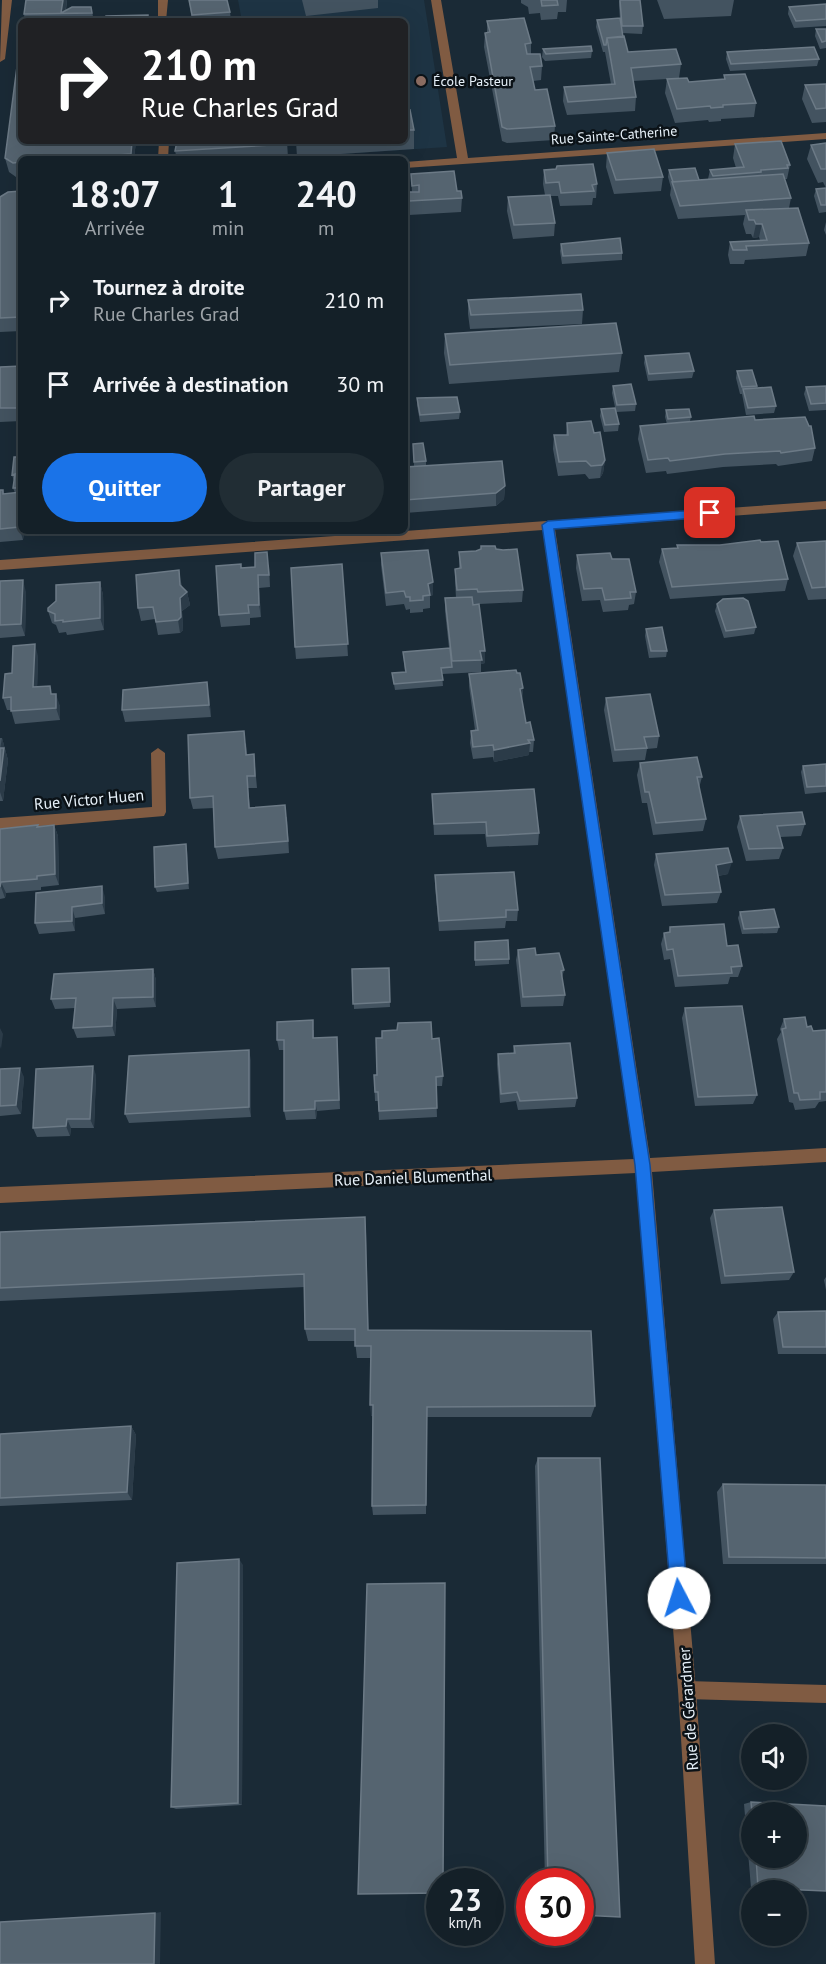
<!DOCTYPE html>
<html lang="fr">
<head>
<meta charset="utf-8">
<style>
	body { margin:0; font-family:"PT Sans",sans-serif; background:#212d34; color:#f1f3f6; height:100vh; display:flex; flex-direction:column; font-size:22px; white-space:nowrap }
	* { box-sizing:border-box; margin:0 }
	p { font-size:20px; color:#9da3a8 }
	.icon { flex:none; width:33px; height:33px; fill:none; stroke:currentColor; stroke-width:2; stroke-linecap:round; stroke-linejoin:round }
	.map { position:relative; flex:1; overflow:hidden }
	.side { position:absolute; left:18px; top:156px; width:390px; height:378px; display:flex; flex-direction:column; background:#142028; border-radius:9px; box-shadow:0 6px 24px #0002,0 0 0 2px #333e45 }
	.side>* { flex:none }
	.guide { position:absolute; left:18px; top:18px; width:390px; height:126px; border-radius:9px; box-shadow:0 6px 24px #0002,0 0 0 2px #333e45; background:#202124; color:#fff; overflow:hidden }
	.fabs { position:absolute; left:741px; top:1724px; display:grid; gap:12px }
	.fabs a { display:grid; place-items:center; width:66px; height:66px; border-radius:50%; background:#142028; box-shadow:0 6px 24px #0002,0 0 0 2px #333e45; font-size:30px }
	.speed { position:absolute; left:426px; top:1868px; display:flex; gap:12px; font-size:30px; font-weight:700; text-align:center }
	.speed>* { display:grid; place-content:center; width:78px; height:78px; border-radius:50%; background:#142028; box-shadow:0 6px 24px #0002,0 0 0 2px #333e45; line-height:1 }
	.speed small { font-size:15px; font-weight:400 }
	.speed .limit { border:9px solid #d22; background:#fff; color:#111 }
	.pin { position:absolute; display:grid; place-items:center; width:51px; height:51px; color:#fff; margin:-26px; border-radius:12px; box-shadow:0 3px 9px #0006 }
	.me { position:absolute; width:66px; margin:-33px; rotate:355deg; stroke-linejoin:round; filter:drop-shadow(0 0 4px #0008) }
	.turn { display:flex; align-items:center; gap:21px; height:126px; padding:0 24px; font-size:27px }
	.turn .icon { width:78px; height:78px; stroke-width:2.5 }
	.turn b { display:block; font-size:42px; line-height:51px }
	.eta { display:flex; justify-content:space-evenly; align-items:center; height:102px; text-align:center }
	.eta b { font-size:36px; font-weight:800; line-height:42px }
	.action { display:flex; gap:12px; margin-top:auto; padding:12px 24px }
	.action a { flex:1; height:69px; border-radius:36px; background:#1a73e8; color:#fff; font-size:24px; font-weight:800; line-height:69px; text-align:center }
	.action a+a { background:#212d34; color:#f1f3f6 }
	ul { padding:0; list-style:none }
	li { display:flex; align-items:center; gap:18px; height:84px; padding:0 24px }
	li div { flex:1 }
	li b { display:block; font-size:22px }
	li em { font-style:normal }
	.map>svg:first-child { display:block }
	.built { fill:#1e3444 }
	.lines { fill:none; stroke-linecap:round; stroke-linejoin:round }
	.lane { fill:#805b42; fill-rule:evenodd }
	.street { fill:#805b42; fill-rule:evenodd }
	.wall { fill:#435360; fill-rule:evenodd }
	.shaded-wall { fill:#2b3b48 }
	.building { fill:#556470; stroke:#6c7a86; stroke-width:1.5 }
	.route { fill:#1a73e8; stroke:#114b97; stroke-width:1.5 }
	.education-dot { fill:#8d6e63; stroke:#0b1217; stroke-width:2 }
	.labels { text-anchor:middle; stroke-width:5; stroke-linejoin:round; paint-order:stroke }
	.far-poi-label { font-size:14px; fill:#e7f1f9; stroke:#0b1217; text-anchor:start }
	.far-street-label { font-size:14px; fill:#e7f1f9; stroke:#0b1217 }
	.street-label { font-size:16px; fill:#e7f1f9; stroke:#0b1217 }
</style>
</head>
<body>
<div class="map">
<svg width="826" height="1964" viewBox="0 0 826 1964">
	<rect width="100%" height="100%" fill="#1a2a36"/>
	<!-- built -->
	<path class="built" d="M238 0H424L447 147 297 157 405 141V21H242Z"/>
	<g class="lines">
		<!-- lane -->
		<path class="lane" d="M158 0H168L166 21 158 19Z
			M159 141H169L168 159H158Z
			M158 748 165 753 166 812 164 816 0 830V818L152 807 151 753Z
			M687 1681 826 1685V1703L687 1699 680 1697 678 1690 680 1683Z"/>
		<!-- street -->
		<path class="street" d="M2 0H12L5 59 0 62Z
			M431 0H441L468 158 826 133V139L405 168V162L457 158Z
			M826 501V509L555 529 650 1158 826 1148V1162L652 1172 696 1690 715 1964H695L678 1690 636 1173 0 1203V1187L634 1159 543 530 0 570V560Z"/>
	</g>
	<!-- wall -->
	<path class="wall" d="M67 0 66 11 91 7 94 21H25L24 14Z
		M189 0 230 12 231 21H192Z
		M302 0H378V8L306 16Z
		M521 0H567L566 12H558L557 19 541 20 540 13 529 14 528 7 521 3Z
		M619 0 643 26 642 34 622 33 628 52 681 64 679 78 689 82 724 79V75L756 103 754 117 721 119V121L709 122 708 120 675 123 665 93 667 79 633 81 636 97 635 111 567 115 563 101 564 87 611 84 605 52H603L596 27 597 20H620L619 6Z
		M657 0H734L731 16 664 19Z
		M826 4V26L794 28 788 14 789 7Z
		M487 21 531 43V54L542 66 541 80 533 81 535 90 555 126 554 140 507 143 502 141 484 47 485 33H487Z
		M816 29H826V48L820 49 815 36Z
		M543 49 592 51 591 58 545 61 542 57Z
		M727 52 819 59 817 66 730 71 726 59Z
		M826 84V122L812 123 802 99 805 85Z
		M405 111 414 130V149L297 157 296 141H405Z
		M21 141H136L134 159H21V176L16 177 9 172 5 158Z
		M177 141H287L288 158 268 159H177L175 151Z
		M826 143V188L823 182 818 183 807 159 811 145Z
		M735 144 790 165 787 179H785V180L791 198 789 208 809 243 806 256 745 260 744 264H730L728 255 730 242 760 240 759 237 753 238 751 234H746L743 224 745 215 678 219 670 195 671 188 668 177 669 170 699 180 708 179 710 170 736 168 733 158Z
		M607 153 663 177 661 191 614 194 606 167Z
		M405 166 408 192H412L411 174 457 191 462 198 461 212 409 215 408 207H405Z
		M544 170 597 184 596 198H593L592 205 560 206 558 196H550L555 223 554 236 513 239 507 211 508 197 545 195 543 184Z
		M826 188V212L819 213 814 196 816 189Z
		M21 191V331L0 332V198Z
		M826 222V235L824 230Z
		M561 244 622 253V260L562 264 560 251Z
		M468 300 583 310 582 324 470 329 468 314Z
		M445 334 622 353 619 372 449 384 444 353Z
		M645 356 694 371 692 378 648 381 644 363Z
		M21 366V421L0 422V367Z
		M737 371 757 386V388L776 406 774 413 746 415 742 394H740L736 378Z
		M613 386 636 404 635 411 616 412 612 393Z
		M826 386V410L809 411 804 394 806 387Z
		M417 398 460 412 459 419 420 422 417 405Z
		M601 409 619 424 618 431 604 432 600 416Z
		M666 410 691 417 690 421 755 420 815 448 812 461 778 466 776 464 723 467 667 474 666 471 646 473 638 439 640 426 667 424 665 417Z
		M567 423 594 433 605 460 603 473 600 478 589 479 585 474 558 476 553 449 554 435H566Z
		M413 444 426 461V465L505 486 504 499 496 506 405 513V467L414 466Z
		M21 457V531H34H24L23 540 0 542V490H3L4 494 15 493 13 488 14 481 12 475Z
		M826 541V599L808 600 793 556 797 543Z
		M761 542 788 579 785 591 670 599 659 562 662 549 677 548V545H720Z
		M496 549 523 590 522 602 479 604 485 651V663L481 664V672L442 674 443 686 395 690 392 673 405 672 403 652 449 648 445 611V598H456L455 581V569L459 568V552Z
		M381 553 433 595 430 596V608L423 609V612L410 613V609L406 610 404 604 386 606 381 565Z
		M577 555 612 559 636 592 634 604 629 605 628 610 603 612 600 600 582 601 576 568Z
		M342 564 348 656 296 659 295 647Z
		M269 565 270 587 259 588 261 617 250 618V625L221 627 219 615 241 568Z
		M0 581 26 592 25 636 0 638Z
		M100 582 103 595 104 630 67 635 66 632 59 633 56 625 52 623 48 611Z
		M181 582 182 587 187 592 190 605 182 611 183 630 180 633 158 635 155 619 141 621 138 608Z
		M717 604 756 627 754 634 724 638 715 611Z
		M646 629 667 651 666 657 649 658 645 636Z
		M38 656 37 687 52 694 60 706V720L15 724 11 710H7L3 698 12 673Z
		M469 674 523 688 522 700 526 723 534 740 533 752H529V755L494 762 493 757 473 759 470 743 471 731 475 730 469 686Z
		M209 694 211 717 125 722 122 710Z
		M606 698 659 736 657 748 647 749 645 760 613 762 604 710Z
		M0 738H2L8 760 3 801H0Z
		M246 743 247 755 255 766 257 788H248L250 808 287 817 289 853 218 859 215 847 214 808 193 809 190 798Z
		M640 763 702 777 699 788 706 819 703 831 653 835 647 803H642L637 775Z
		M826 764V792L805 794 801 772 803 766Z
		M432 794 539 833 538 845 487 847 485 834 434 835Z
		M740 816 805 824 801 836 780 837 783 848 779 859 746 861 737 827Z
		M38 825V826L54 825 58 836 59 885 41 887V890L6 893 5 898 0 899V829Z
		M187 850 189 889 157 892 155 887Z
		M656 854 728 874 718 876 721 892 717 903 662 906 654 865Z
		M435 875 518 910 517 921H506L505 928 439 931 435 886Z
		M36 893 105 897V914L75 918V931L39 934 35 923Z
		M740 912 779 927 777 933 742 934 738 918Z
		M670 927 727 946 742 966 738 977H730L728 984 675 987 670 959 664 960 661 944 664 933 669 932Z
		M475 942 509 959V964L475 966Z
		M518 950 536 955 564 970 562 978 565 995 563 1006 521 1007 516 960Z
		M389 968 390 1007 354 1009 352 969Z
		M153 969 156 980V1007L117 1009 115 1036 77 1038 73 1028 75 1008 55 1009 51 999Z
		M685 1008 757 1095 753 1104 695 1106 682 1018Z
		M784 1019 807 1027 813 1031 826 1030V1101L819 1102 815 1108 795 1110 793 1103 789 1102 777 1039 781 1032 780 1029Z
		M314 1030V1038L337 1037 340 1109 317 1111 316 1119 286 1120 284 1111V1050H279L277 1040Z
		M432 1039 443 1076 442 1086H436L437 1117 379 1120 378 1101H375L374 1075H377Z
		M514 1046 577 1098 575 1107 518 1110 516 1101 500 1103 497 1064 498 1054 513 1053Z
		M251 1060V1117L129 1123 125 1114Z
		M0 1069 24 1077 21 1114 0 1116Z
		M96 1075 94 1128H71L70 1136 37 1137 33 1128Z
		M714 1210 794 1272 789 1280 721 1284 710 1218Z
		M366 1231 368 1330 595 1406 591 1417H427L426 1514 373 1515 372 1506 373 1416H371V1358H357L355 1341H308L305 1329V1287L0 1301V1232Z
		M826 1277V1290L824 1280Z
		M826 1311V1354H778L773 1319 778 1312Z
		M131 1426 136 1435 132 1500 0 1506V1434Z
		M538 1458 580 1881H545L535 1466Z
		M723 1484 826 1485V1564H723L717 1492Z
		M243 1565 242 1805 176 1809 171 1807Z
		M751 1802 826 1891 751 1888 744 1804ZM752 1812 796 1857H752Z"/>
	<!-- shaded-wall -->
	<path class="shaded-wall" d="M63 0H67L65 13 61 14Z
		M132 141H136L134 159H132L131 154Z
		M756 224H762L759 237 753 238Z
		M605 460 603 473 600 478 602 465Z
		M505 486 504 499 496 506V493Z
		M21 513V531H24L23 540 19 527Z
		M179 570 181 582 182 596 187 592 190 605 182 611 183 630 180 633 178 620 180 585Z
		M258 575 259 588 261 617 259 605Z
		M23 580 26 592 25 636 21 624Z
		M100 582 103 595 104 630 100 618Z
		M433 582V595L430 596 428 584Z
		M35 644 38 656 37 700 33 687Z
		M480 651H485V663L481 664Z
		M207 682 209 694 211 717 209 705Z
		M523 688 522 700 518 701 520 689Z
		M56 694 60 706V720L56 708Z
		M2 738 8 760 3 801 0 792V749Z
		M530 743 529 755 494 762V750Z
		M54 825 58 836 59 885 55 874Z
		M186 844 187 850 189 889 188 883Z
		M732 862 728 874 713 877 716 865Z
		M1 882 6 893 5 898 1 887Z
		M102 886 105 897V914L102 903Z
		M72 907 75 918V931L72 921Z
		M153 969 156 980V1007L153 997Z
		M113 998 117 1009 115 1036 112 1026Z
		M0 1028 3 1034 1 1049 0 1046Z
		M249 1050 251 1060V1117L249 1107Z
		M93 1066 96 1075 94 1128 90 1119Z
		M20 1068 24 1077 21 1114 16 1105Z
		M315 1101 317 1111 316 1119 315 1109Z
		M67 1119 71 1128 70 1136 66 1126Z
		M365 1217 366 1231 369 1342 368 1330Z
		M370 1405H373L374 1415 371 1416Z
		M131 1426 136 1435 132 1500 127 1492Z
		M239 1559 243 1565 242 1805 238 1803Z
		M161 1912 160 1964H154L155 1913Z"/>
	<!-- building -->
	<path class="building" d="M26 0H63L61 13 72 7H91L92 13 24 14Z
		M189 0H227L230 12 192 15Z
		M541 0H557L558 5 542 6Z
		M620 0H640L643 26H622Z
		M826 4V19L796 21 789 7Z
		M148 15V21H106V16Z
		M524 18 531 43 525 44 527 54H540L542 66 530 67 535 90 547 89 555 126 507 129 502 127 485 33 490 32 487 21Z
		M620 18 623 37 607 38 606 45H604L597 20Z
		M816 29H826V41L822 42Z
		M21 36V141H132L131 154 64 159H21V162L13 163 5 158Z
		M624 36 628 52 676 49 681 64 631 68 636 97 568 102 564 87 615 84 607 38Z
		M591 46 592 51 546 54 543 49Z
		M814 47 819 59 731 64 727 52Z
		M745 74 756 103 723 105V107L711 108 710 106 677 109 667 79 687 78 689 82 725 79 724 75Z
		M826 84V108L816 109 805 85Z
		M410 110 414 130H405V111Z
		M177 141H287V144L175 151Z
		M781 141 790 165H787L788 168 761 170V172L713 176 710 170 744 167 735 144Z
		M826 143V169H821L811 145Z
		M654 149 663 177 616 180 607 153Z
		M593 164 597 184 592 185 594 191 561 193 559 182 546 183 544 170 556 169 557 166Z
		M405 166 408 192H419V185L412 186 411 174 454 171 457 191H461L462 198 409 201 408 193H405Z
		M695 168 699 180 673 182 669 170Z
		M783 174 791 198 680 206 672 182Z
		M826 188V205H821L816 189Z
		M21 191V317L0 318V197L8 192Z
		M550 195 555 223 514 225 508 197Z
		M798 208 809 243 746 246 747 250H733L730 242 767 240 762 224H756L754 220H749L746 210Z
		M620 238 622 253 563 256 561 244Z
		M581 294 583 310 471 315 468 300Z
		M616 323 622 353 450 365 445 334Z
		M689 353 694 371 649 374 645 356Z
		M21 366V408H0V367Z
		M752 370 757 386 742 387 737 371Z
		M631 384 636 404 617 405 613 386Z
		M826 386V403L811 404 806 387Z
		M771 387 776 406 748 408 743 389Z
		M457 397 460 412 420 415 417 398Z
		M615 408 619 424 605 425 601 409Z
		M689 409 691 417 668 419 666 410Z
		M754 416 755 420 805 417 809 426H811L815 448 781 453 780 451 725 454 670 461 668 458 648 460 640 426Z
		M591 421 594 433 600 432 605 460 602 465 591 466 586 461 559 462 554 435H568L567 423Z
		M423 443 426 461 414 462 413 444Z
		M14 457H21V488H13L15 474 12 475Z
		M502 461 505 486 496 493 405 500V467Z
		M0 490H3V494L21 492V513L19 527 0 529Z
		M760 540 761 542 778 541 788 579 672 587 662 549 678 548 677 545H720Z
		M826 541V587L812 588 797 543Z
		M481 546H495L496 549 503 550 517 549 523 590 478 592 477 589 457 590 455 569 461 568 459 552 476 551 481 549Z
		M428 550 433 582 428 584 430 595 423 596V600L410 601V597H406L404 591 386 593 381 553Z
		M267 552 269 575H258L259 605H248L249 613 219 615 216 566 241 564V568L255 567V553Z
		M610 553 612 559H629L636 592H630L631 598 605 600 602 588 584 589 577 555Z
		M342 564 348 644 295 647 291 568Z
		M179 570 180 585 187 592 180 598 181 617 178 620 156 622 153 607 138 608 136 575Z
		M23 580 21 624 0 625V581Z
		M100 582V618L63 622V620L55 621V614L48 611V608L56 601V585Z
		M472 597 473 605 479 604 485 651H480L482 660 452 661 445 598Z
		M743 598 748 601 756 627 726 631 717 604 723 599Z
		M662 627 667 651H651L646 629Z
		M35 644 33 687 50 686 51 694H56V708L11 711V697L3 698 5 674 12 673 13 646Z
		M450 648 452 667 441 668 443 680 394 684 392 673 406 672 403 652Z
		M516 670 517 673H520L523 688 520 689 526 723 530 722 534 740H528L530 743 494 750 493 745 473 747 471 731 478 730 469 674Z
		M207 682 209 705 122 710 123 690Z
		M650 694 659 736 644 737 647 748 615 750 606 698Z
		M244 731 246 755 254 754 255 776H247L249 808 285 805 288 841 215 847 213 796 190 798 188 735Z
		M0 748H4L0 781Z
		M697 757 702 777H697L706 819 656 823 649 792H645L640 763Z
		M826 764V786L807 787 803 766Z
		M534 789 539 833 487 836 486 822 434 824 432 794Z
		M802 812 805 824 777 826 783 848 749 849 740 816Z
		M38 825 37 827 54 825 55 874 37 876V879L1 882 0 887V829Z
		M186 844 188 883 155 887 154 847Z
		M728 848 732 862 716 865 721 892 665 895 656 854Z
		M514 872 518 910H506V917L439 921 435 875Z
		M102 886V903L72 907V921L35 923 36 893Z
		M774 909 779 927 744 929 740 912Z
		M724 924 727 946 738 945 742 966 731 967 732 973 678 976 673 949 667 950 664 933 670 932V927Z
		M508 940 509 959 475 960V942Z
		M535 948 536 955 559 953 564 970 561 971 565 995 523 997 518 950Z
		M389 968 390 1002 353 1004 352 969Z
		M153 969V997L113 998 112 1026 73 1028 76 998 51 999 54 974Z
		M742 1006 757 1095 698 1097 685 1008Z
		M805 1017 807 1027 811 1026 813 1031 826 1030V1092H820V1099L800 1100 798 1093H794L782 1029 786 1028 784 1019Z
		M313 1020V1038L337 1037 339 1100 315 1101V1109L284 1111V1040H277V1022Z
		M431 1022 432 1039 439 1038 443 1076 436 1077 437 1108 379 1111 378 1092H375L374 1075H377L376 1038H382V1031L397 1030 398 1023Z
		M570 1043 577 1098 520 1101 517 1092 501 1094 498 1054 515 1053 514 1046Z
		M249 1050V1107L125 1114 129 1056Z
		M93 1066 90 1119H67L66 1126 33 1128 36 1069Z
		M20 1068 16 1105 0 1106V1069Z
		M782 1207 794 1272 725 1276 714 1210Z
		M365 1217 368 1330 591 1331 595 1406 427 1407 426 1505 372 1506 373 1405H370L371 1346H355V1329H305L304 1274 0 1288V1232Z
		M826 1311V1347H783L778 1312Z
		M131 1426 127 1492 0 1498V1434Z
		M538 1458H600L620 1917 580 1915V1881H548Z
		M723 1484 826 1485V1558L729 1557Z
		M239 1559 238 1803 171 1807 177 1563Z
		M445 1583 443 1881H440V1893L358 1894 367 1584Z
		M751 1802 826 1806V1891L758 1888 756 1857H796V1812H752Z
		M155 1913 154 1964H0V1922Z"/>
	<!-- route -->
	<path class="route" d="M710 509 716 513 710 517 554 529 650 1165 688 1598 685 1603 679 1606 673 1603 671 1598 635 1165 542 525 548 521Z"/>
	<!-- markers -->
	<circle class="education-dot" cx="421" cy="81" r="6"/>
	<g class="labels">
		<!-- far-poi labels -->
		<g class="far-poi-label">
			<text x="433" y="86">École Pasteur</text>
		</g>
		<!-- far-street labels -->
		<g class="far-street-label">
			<text transform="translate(614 135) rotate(-4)" y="5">Rue Sainte-Catherine</text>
		</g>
		<!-- street labels -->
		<g class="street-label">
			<text transform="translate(89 799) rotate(-5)" y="6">Rue Victor Huen</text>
			<text transform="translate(413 1177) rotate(-2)" y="6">Rue Daniel Blumenthal</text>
			<text transform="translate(688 1709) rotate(-94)" y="6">Rue de Gérardmer</text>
		</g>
	</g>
</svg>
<div class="fabs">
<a><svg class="icon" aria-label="sound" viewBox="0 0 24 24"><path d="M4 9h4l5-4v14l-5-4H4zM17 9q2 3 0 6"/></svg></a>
<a>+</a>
<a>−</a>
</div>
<div class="speed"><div>23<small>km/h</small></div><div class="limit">30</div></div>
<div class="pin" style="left:710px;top:513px;background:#d93025"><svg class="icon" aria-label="arrive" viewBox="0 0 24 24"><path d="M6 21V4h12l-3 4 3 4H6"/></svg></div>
<svg class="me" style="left:679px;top:1598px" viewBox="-20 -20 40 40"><circle r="19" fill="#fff"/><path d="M0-13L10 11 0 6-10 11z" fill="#1a73e8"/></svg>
<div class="guide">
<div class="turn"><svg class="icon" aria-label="right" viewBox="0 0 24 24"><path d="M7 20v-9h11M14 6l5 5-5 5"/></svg><div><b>210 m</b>Rue Charles Grad</div></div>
</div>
<section class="side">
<div class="eta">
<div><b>18:07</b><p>Arrivée</p></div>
<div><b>1</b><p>min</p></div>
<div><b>240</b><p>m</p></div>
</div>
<ul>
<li><svg class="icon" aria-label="right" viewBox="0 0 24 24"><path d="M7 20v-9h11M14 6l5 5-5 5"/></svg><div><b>Tournez à droite</b><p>Rue Charles Grad</p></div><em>210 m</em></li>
<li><svg class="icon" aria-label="arrive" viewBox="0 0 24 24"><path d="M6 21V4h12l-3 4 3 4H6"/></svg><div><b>Arrivée à destination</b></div><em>30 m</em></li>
</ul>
<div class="action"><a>Quitter</a><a>Partager</a></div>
</section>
</div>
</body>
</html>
